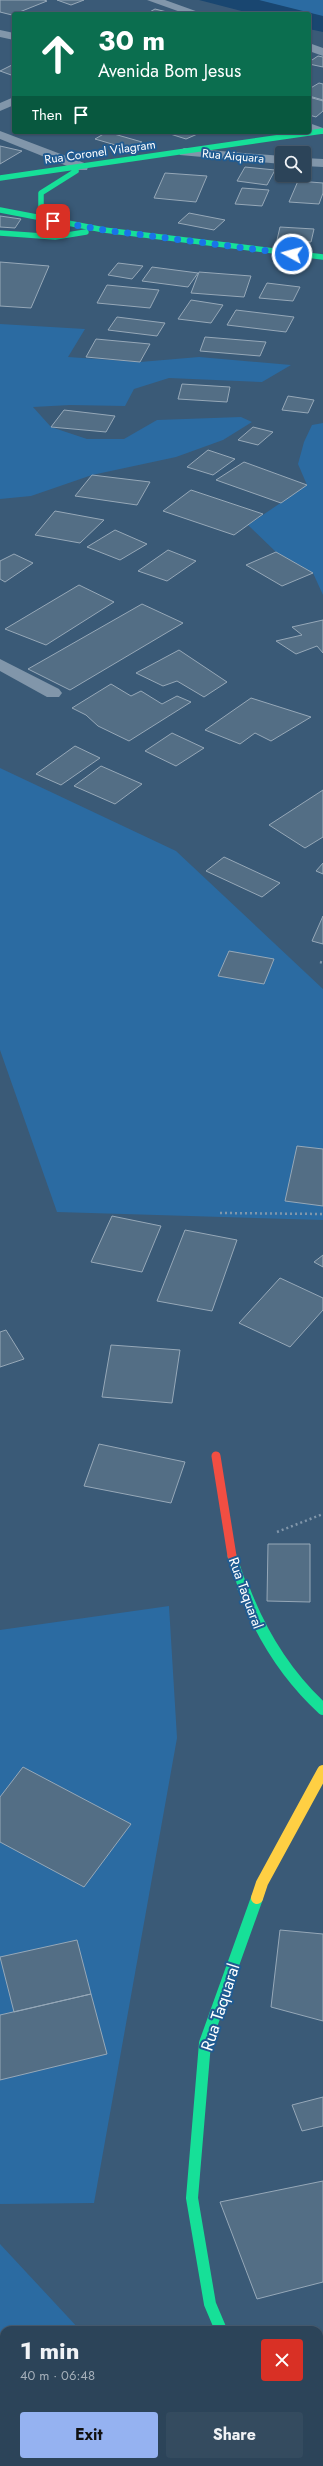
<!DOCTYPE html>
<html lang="en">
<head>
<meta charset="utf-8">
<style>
	body { margin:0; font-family:Jost,sans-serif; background:#344b5f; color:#f1f3f6; height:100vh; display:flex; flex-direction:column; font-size:15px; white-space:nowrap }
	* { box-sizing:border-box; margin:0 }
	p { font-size:13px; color:#a6b0ba }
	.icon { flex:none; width:22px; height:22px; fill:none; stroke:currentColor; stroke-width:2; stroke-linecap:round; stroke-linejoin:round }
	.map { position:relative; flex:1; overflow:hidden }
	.panel { position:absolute; left:0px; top:2326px; width:323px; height:140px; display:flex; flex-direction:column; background:#2c4459; border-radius:12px 12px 0 0; box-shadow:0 1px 3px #0004,0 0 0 1px #485c6f }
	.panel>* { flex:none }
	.top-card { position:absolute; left:12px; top:12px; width:299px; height:122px; border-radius:4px; box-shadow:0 1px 3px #0004,0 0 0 1px #485c6f; background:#0b6e4f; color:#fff; overflow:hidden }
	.tools { position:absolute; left:275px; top:146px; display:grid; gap:8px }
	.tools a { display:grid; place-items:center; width:36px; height:36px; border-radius:4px; background:#2c4459; box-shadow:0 1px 3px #0004,0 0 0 1px #485c6f; font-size:20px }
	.pin { position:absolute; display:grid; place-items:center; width:34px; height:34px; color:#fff; margin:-17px; border-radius:8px; box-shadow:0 2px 6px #0006 }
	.me { position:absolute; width:44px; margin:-22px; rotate:277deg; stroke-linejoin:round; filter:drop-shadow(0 0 3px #0008) }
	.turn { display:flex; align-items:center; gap:14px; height:84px; padding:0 20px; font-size:18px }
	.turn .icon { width:52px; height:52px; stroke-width:2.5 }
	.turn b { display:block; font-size:28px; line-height:34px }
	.then { display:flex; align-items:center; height:38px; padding:0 20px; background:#0003; gap:8px; font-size:15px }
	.round { display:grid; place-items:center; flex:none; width:42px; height:42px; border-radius:4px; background:#344b5f }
	.overview { display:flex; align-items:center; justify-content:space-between; height:68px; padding:0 20px }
	h1 { font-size:24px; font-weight:700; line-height:30px }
	.action { display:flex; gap:8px; margin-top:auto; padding:8px 20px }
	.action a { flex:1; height:46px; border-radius:4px; background:#95b2f1; color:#111; font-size:16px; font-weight:700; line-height:46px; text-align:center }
	.action a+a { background:#344b5f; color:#f1f3f6 }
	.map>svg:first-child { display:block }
	.green { fill:#2b6ba2 }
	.water { fill:#194670 }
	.building { fill:#536e85; stroke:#96a8b8 }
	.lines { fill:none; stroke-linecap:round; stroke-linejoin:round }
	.path { stroke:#8196aa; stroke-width:2.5; stroke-dasharray:2 3; stroke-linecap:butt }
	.street { fill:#8196aa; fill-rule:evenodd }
	.fast-far2 { stroke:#16e098; stroke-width:5.5 }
	.fast-far1 { stroke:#16e098; stroke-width:9 }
	.fast { stroke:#16e098; stroke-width:12 }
	.slow { stroke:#ffcf43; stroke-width:12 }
	.jam { stroke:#f24e42; stroke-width:9 }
	.route { stroke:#1a73e8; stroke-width:7; stroke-dasharray:0 12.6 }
	.labels { text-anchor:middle; stroke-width:4; stroke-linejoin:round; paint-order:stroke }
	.far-street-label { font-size:12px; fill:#fff; stroke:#205b91 }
	.street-label { font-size:14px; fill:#fff; stroke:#205b91 }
	.near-street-label { font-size:17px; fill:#fff; stroke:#205b91 }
</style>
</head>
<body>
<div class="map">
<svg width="323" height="2466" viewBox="0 0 323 2466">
	<rect width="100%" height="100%" fill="#3a5a77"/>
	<!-- green -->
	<path class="green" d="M257 0H323V17Z
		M0 324 85 329 68 357 140 362 199 357 291 365 262 382 169 378 134 389 125 406 70 405 33 407 51 427 87 439H124L157 420 241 417 252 422 223 440 176 457 92 475 31 496 0 499Z
		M323 423V595L313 573 276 552 248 525 307 485 298 464 304 442 312 425Z
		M0 768 176 851 323 989V1220L57 1212 0 1050Z
		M169 1606 177 1738 94 2203 0 2204V1630Z
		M0 2244 80 2330H4V2462H196L198 2466H0Z"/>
	<!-- water -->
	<path class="water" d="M199 0H259L323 16V32L309 29V14H253Z"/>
	<!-- building -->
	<path class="building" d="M0 0H44L47 1 12 15 0 12Z
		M57 0H84L71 5Z
		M155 9 175 14H146Z
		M318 56 323 57V67L309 64V62Z
		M14 64V76L0 71Z
		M319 83 323 84V101L309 97V89Z
		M309 96 323 100V111L316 117 309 115Z
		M107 132 142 142 129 149 95 139Z
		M164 132H202L186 139Z
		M0 146 22 151 0 164Z
		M245 167 275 170 267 185 237 181Z
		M165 173 207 176 196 202 154 198Z
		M298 181 323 183V193L319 204 289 202Z
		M242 188 269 190 262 206 235 204Z
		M189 213 225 220 214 230 178 223Z
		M0 216 21 219 15 228 0 227Z
		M280 227 314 229 311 242 277 240Z
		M0 262 49 266 31 308 0 306Z
		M118 263 143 266 132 279 108 275Z
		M152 267 198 273 188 287 142 281Z
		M199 272 251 276 244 297 191 293Z
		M267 283 300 287 293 301 259 298Z
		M107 285 159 290 150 308 97 303Z
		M191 300 223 305 211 323 178 319Z
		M236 310 294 317 286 332 227 325Z
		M117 317 165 323 157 336 108 330Z
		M205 337 266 342 260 356 200 351Z
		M96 339 150 344 140 362 86 357Z
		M182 384 230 387 227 402 178 399Z
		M288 396 314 400 308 413 282 410Z
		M64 410 115 416 106 432 51 427Z
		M253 427 273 432 258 445 238 440Z
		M208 450 235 459 213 475 187 467Z
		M244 462 307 485 281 503 216 480Z
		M92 475 150 482 137 505 75 496Z
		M191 490 263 514 234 535 163 511Z
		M55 511 104 520 80 543 35 535Z
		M115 530 147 544 120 560 87 547Z
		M168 550 196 561 167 581 138 571Z
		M276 552 313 573 282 586 246 565Z
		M14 554 33 563 5 582 0 579V561Z
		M79 585 114 602 46 645 5 629Z
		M142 604 183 623 70 690 28 669Z
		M323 620V653L317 646 296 654 276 641 302 635 292 627Z
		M179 650 227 682 204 697 177 681 163 686 136 673Z
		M111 684 131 696 141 691 162 704 177 696 191 702 129 741 98 726 86 715 72 708Z
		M251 698 311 717 271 741 255 733 240 744 205 730Z
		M172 733 204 748 176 766 145 751Z
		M75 746 100 758 61 785 36 774Z
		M101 766 142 784 115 804 74 786Z
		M323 790V837L305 848 269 825Z
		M224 857 280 883 262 897 206 871Z
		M323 863V874L316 871Z
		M323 916V944L312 941Z
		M229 951 274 959 264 984 218 976Z
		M297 1146 323 1149V1206L285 1201Z
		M112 1216 161 1226 142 1272 91 1262Z
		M185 1230 237 1240 212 1311 157 1301Z
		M323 1255V1267L314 1262Z
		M280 1278 323 1298V1310L290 1347 239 1323Z
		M6 1330 24 1359 0 1367V1332Z
		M111 1345 180 1350 172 1403 102 1397Z
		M99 1444 185 1462 171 1503 84 1486Z
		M268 1544H310V1602L267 1601Z
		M23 1767 131 1824 84 1887 0 1842V1797Z
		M280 1930 323 1934V2021L271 2007Z
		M77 1940 91 1994 14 2012 0 1957Z
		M91 1994 107 2054 0 2080V2015Z
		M323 2097V2126L302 2131 292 2105Z
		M323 2181V2282L257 2299 220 2202Z
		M323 2362V2414L319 2409V2364Z"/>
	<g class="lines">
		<!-- path -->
		<path class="path" d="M320 962 323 963
			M220 1213 323 1214
			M277 1532 323 1514"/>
		<!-- street -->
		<path class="street" d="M147 0H165L204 14H186Z
			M0 30 14 33V40L0 37Z
			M309 43 323 48V56L309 51Z
			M14 97V105L0 111V103Z
			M309 123 323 128V134L309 131Z
			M0 131 87 164 88 167 87 170H77L0 139Z
			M184 148 282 156V164L180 155 178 152Z
			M304 158 323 159V167L304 166Z
			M0 659 59 689 62 693 59 697H47L0 671Z
			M274 2462H308L309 2466H275Z"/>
		<!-- fast-far2 -->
		<path class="fast-far2" d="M0 178 323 131
			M0 210 104 230 323 257
			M41 218V193L76 171
			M0 233 55 237 86 232"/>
		<!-- fast-far1 -->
		<path class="fast-far1" d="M232 1556 243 1588"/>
		<!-- fast -->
		<path class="fast" d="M243 1587C261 1635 286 1675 323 1709
			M221 2330 210 2304 192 2198 205 2043 257 1898"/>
		<!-- slow -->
		<path class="slow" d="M257 1898 262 1883 323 1771"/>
		<!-- jam -->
		<path class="jam" d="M216 1456 232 1556"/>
	</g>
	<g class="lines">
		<!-- route -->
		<path class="route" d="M53 221 104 230 292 254"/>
	</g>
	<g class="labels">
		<!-- far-street labels -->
		<g class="far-street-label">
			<text transform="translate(100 152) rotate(-8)" y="4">Rua Coronel Vilagram</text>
			<text transform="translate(233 156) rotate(5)" y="4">Rua Aiquara</text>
		</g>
		<!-- street labels -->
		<g class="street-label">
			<text transform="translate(246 1593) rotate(70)" y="5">Rua Taquaral</text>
		</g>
		<!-- near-street labels -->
		<g class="near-street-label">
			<text transform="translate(220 2007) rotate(-72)" y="6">Rua Taquaral</text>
		</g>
	</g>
</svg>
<div class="tools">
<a><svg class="icon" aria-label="search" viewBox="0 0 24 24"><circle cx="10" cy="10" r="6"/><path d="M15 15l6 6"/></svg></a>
</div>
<div class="pin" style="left:53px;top:221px;background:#d93025"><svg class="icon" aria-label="arrive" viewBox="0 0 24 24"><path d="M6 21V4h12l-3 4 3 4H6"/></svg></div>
<svg class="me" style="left:292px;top:254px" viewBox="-20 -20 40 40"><circle r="17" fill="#1a73e8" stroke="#fff" stroke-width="3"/><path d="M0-11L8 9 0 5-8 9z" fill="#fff"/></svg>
<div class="top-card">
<div class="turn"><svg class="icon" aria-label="ahead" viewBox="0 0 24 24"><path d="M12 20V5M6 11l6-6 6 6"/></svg><div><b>30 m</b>Avenida Bom Jesus</div></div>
<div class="then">Then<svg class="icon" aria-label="arrive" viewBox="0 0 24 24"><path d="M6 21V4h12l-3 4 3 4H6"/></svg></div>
</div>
<section class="panel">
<div class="overview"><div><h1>1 min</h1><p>40 m · 06:48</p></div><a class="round" style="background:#d93025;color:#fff"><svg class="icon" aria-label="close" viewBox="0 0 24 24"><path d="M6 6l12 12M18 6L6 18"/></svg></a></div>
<div class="action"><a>Exit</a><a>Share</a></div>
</section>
</div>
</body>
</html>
